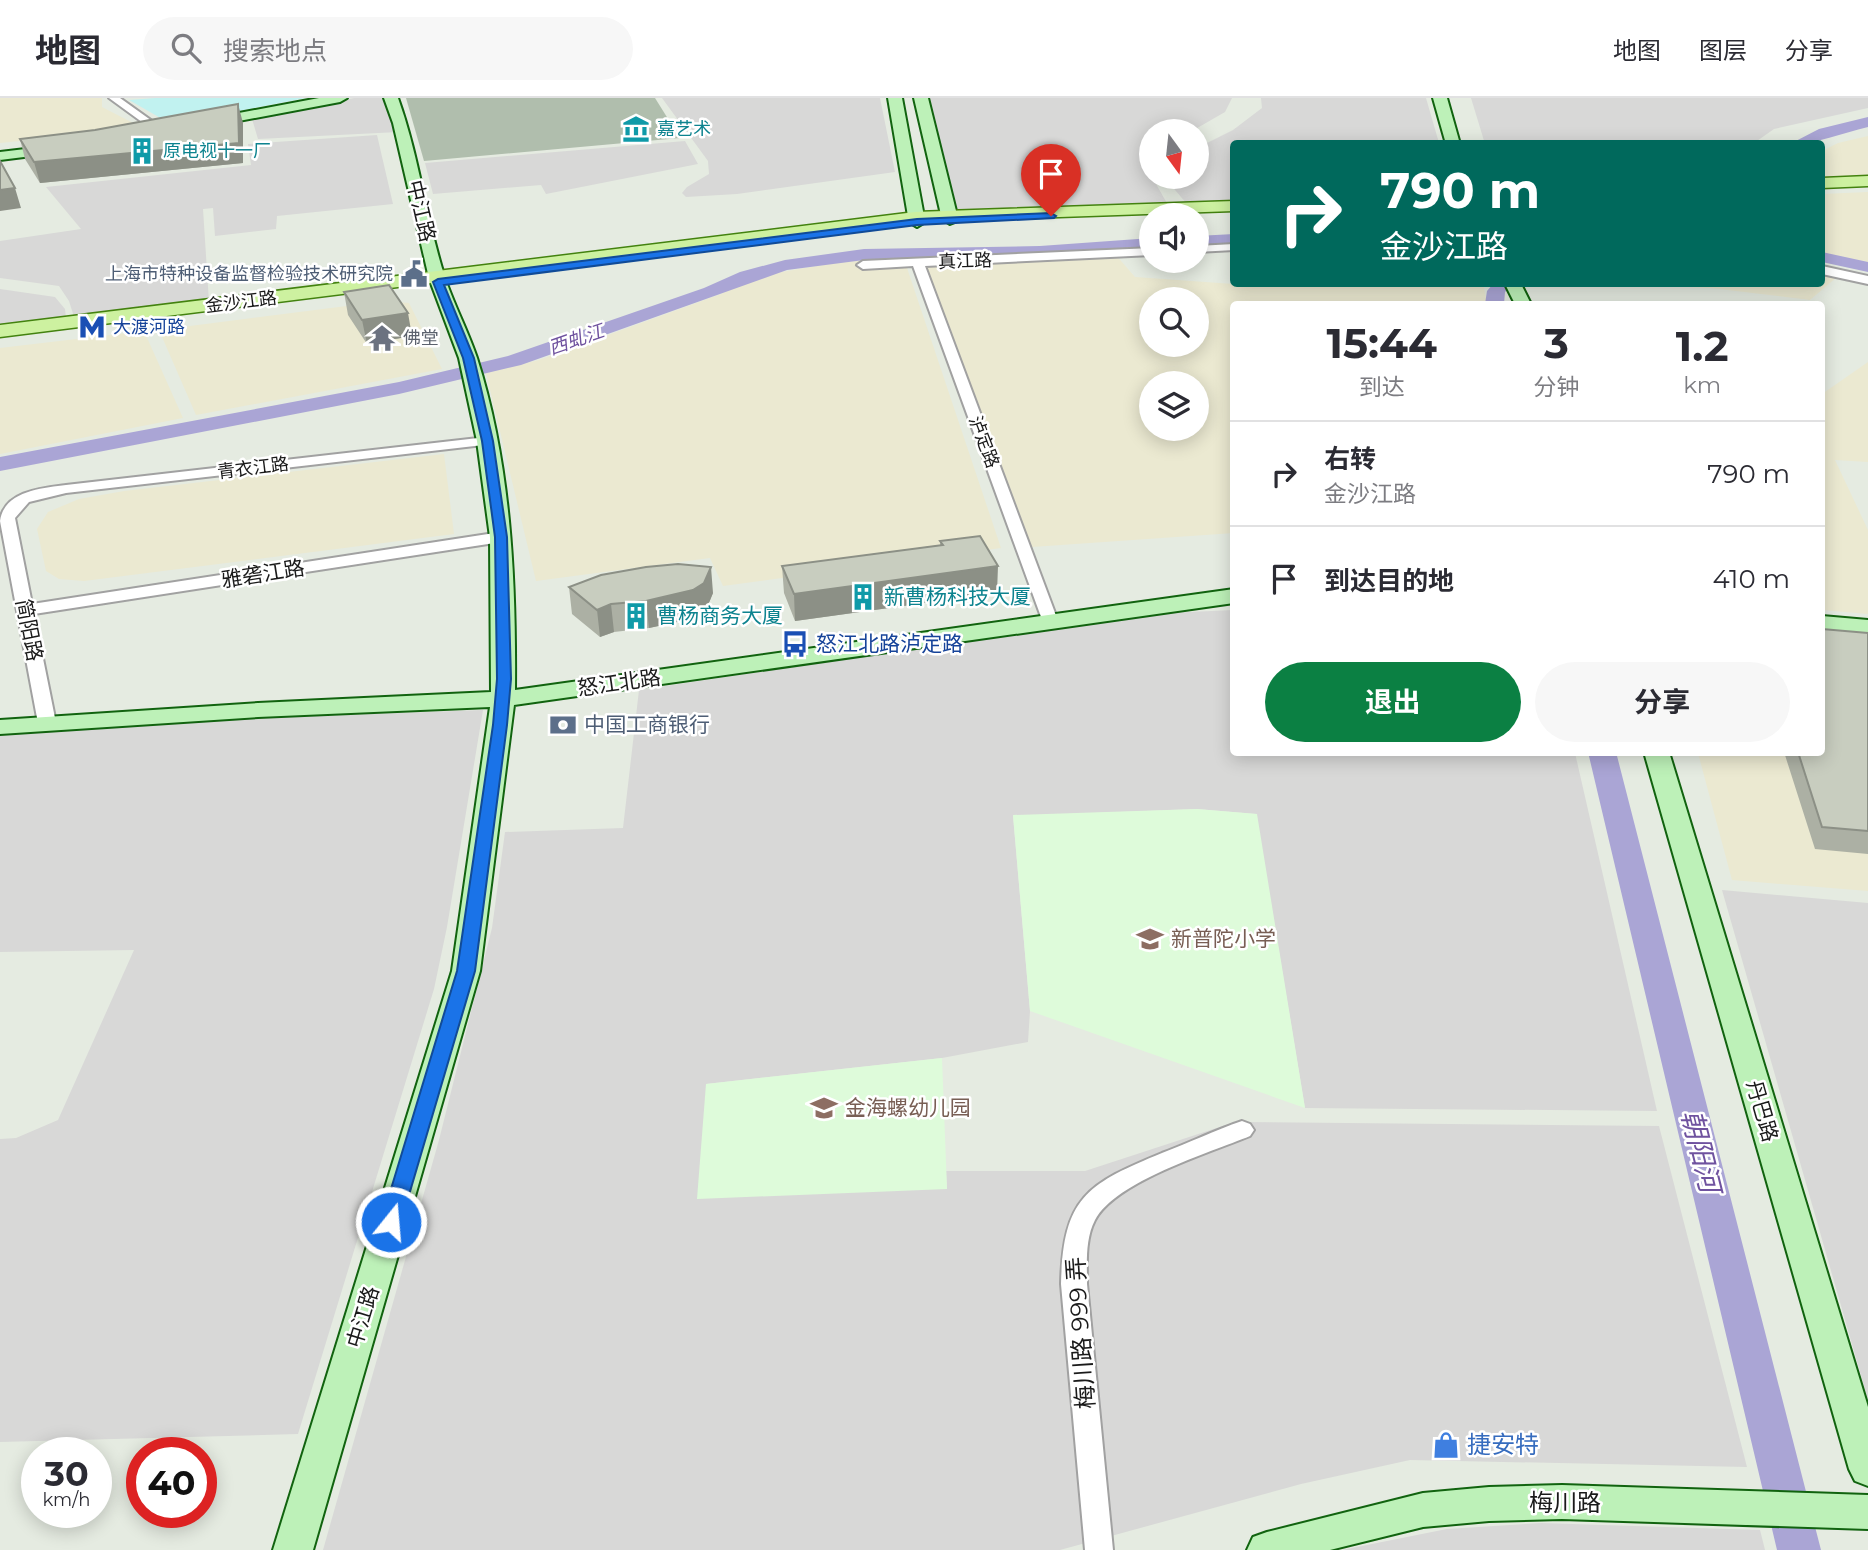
<!DOCTYPE html>
<html lang="zh">
<head>
<meta charset="utf-8">
<style>
	body { margin:0; font-family:Montserrat,"Noto Sans SC",sans-serif; background:#f7f7f7; color:#2b2b33; height:100vh; display:flex; flex-direction:column; font-size:26px; white-space:nowrap }
	* { box-sizing:border-box; margin:0 }
	p { font-size:23px; color:#7c7c81 }
	.icon { flex:none; width:38px; height:38px; fill:none; stroke:currentColor; stroke-width:2; stroke-linecap:round; stroke-linejoin:round }
	.map { position:relative; flex:1; overflow:hidden }
	.panel { position:absolute; left:1230px; top:203px; width:595px; height:455px; display:flex; flex-direction:column; background:#fff; border-radius:7px; box-shadow:0 4px 18px #0003 }
	.panel>* { flex:none }
	.hud { position:absolute; left:1230px; top:42px; width:595px; height:147px; border-radius:7px; box-shadow:0 4px 18px #0003; background:#00695c; color:#fff; overflow:hidden }
	.needle { width:46px; rotate:165deg }
	.fabs { position:absolute; left:1139px; top:21px; display:grid; gap:14px }
	.fabs a { display:grid; place-items:center; width:70px; height:70px; border-radius:50%; background:#fff; box-shadow:0 4px 18px #0003; font-size:35px }
	.speed { position:absolute; left:21px; top:1339px; display:flex; gap:14px; font-size:35px; font-weight:700; text-align:center }
	.speed>* { display:grid; place-content:center; width:91px; height:91px; border-radius:50%; background:#fff; box-shadow:0 4px 18px #0003; line-height:1 }
	.speed small { font-size:18px; font-weight:400 }
	.speed .limit { border:10px solid #d22; background:#fff; color:#111 }
	.pin { position:absolute; display:grid; place-items:center; width:60px; height:60px; color:#fff; margin:-72px -30px; border-radius:50% 50% 50% 0; rotate:-45deg; box-shadow:0 0 7px #0007 }
	.pin .icon { rotate:45deg }
	.me { position:absolute; width:77px; margin:-38px; rotate:17deg; stroke-linejoin:round; filter:drop-shadow(0 0 5px #0008) }
	.turn { display:flex; align-items:center; gap:24px; height:147px; padding:0 35px; font-size:32px }
	.turn .icon { width:91px; height:91px; stroke-width:2.5 }
	.turn b { display:block; font-size:49px; line-height:60px }
	.eta { display:flex; justify-content:space-evenly; align-items:center; height:119px; text-align:center }
	.eta b { font-size:42px; font-weight:700; line-height:49px }
	.action { display:flex; gap:14px; margin-top:auto; padding:14px 35px }
	.action a { flex:1; height:80px; border-radius:42px; background:#0b8043; color:#fff; font-size:28px; font-weight:700; line-height:80px; text-align:center }
	.action a+a { background:#f7f7f7; color:#2b2b33 }
	ul { padding:0; list-style:none }
	li { display:flex; align-items:center; gap:21px; height:105px; padding:0 35px; border-top:2px solid #e1e1e2 }
	li div { flex:1 }
	li b { display:block; font-size:26px }
	li em { font-style:normal }
	header { display:flex; align-items:center; gap:42px; box-sizing:border-box; height:98px; padding:0 35px; background:#fff; border-bottom:2px solid #e1e1e2 }
	header strong { font-size:33px }
	nav { display:flex; gap:38px; margin-inline-start:auto; font-size:24px }
	.search { width:490px; height:63px; background:#f7f7f7; display:flex; align-items:center; gap:18px; box-sizing:border-box; padding:0 24px; border-radius:38px; color:#7c7c81; font-size:26px }
	.map>svg:first-child { display:block }
	.residential { fill:#d8d8d7 }
	.commercial { fill:#ebe9d1; fill-rule:evenodd }
	.education { fill:#defbda }
	.construction { fill:#b0bead }
	.park { fill:#c1f2f0 }
	.lines { fill:none; stroke-linecap:round; stroke-linejoin:round }
	.river { fill:#aaa5d5; fill-rule:evenodd }
	.street-casing { stroke:#a1a1a1; stroke-width:4 }
	.secondary-casing { stroke:#11630f; stroke-width:4 }
	.primary-casing { stroke:#43820f; stroke-width:3 }
	.street { fill:#fff; fill-rule:evenodd }
	.secondary { fill:#bdf1b8; fill-rule:evenodd }
	.primary { fill:#cdf1a0; fill-rule:evenodd }
	.wall { fill:#acb0a4 }
	.shaded-wall { fill:#8c9086 }
	.building { fill:#c8cdbf; stroke:#8c9086; stroke-width:2 }
	.route { fill:#1a73e8; stroke:#114b97; stroke-width:2 }
	.labels { text-anchor:middle; stroke-width:5; stroke-linejoin:round; paint-order:stroke }
	.far-culture-label { font-size:18px; fill:#0d838f; stroke:#fff; text-anchor:start }
	.far-street-label { font-size:18px; fill:#1a1a1a; stroke:#fff }
	.far-service-label { font-size:18px; fill:#4e5e75; stroke:#fff; text-anchor:end }
	.far-transit-label { font-size:18px; fill:#164399; stroke:#fff; text-anchor:start }
	.far-worship-label { font-size:18px; fill:#5b616d; stroke:#fff; text-anchor:start }
	.far-water-label { font-size:19px; font-style:italic; fill:#6f529f; stroke:#fff }
	.street-label { font-size:21px; fill:#1a1a1a; stroke:#fff }
	.culture-label { font-size:21px; fill:#0d838f; stroke:#fff; text-anchor:start }
	.transit-label { font-size:21px; fill:#164399; stroke:#fff; text-anchor:start }
	.service-label { font-size:21px; fill:#4e5e75; stroke:#fff; text-anchor:start }
	.education-label { font-size:21px; fill:#785e54; stroke:#fff; text-anchor:start }
	.near-street-label { font-size:24px; fill:#1a1a1a; stroke:#fff }
	.near-shop-label { font-size:24px; fill:#366cbe; stroke:#fff; text-anchor:start }
	.near-water-label { font-size:28px; font-style:italic; fill:#6f529f; stroke:#fff }
</style>
</head>
<body>
<header>
<strong>地图</strong>
<div class="search"><svg class="icon" aria-label="search" viewBox="0 0 24 24"><circle cx="10" cy="10" r="6"/><path d="M15 15l6 6"/></svg>搜索地点</div>
<nav><a>地图</a><a>图层</a><a>分享</a></nav>
</header>
<div class="map">
<svg width="1868" height="1452" viewBox="0 0 1868 1452">
	<rect width="100%" height="100%" fill="#e5ebe1"/>
	<!-- residential -->
	<path class="residential" d="M354 0H384L391 12 398 34 258 41 252 21Z
		M662 0H880L895 74 737 96 686 99 682 95 687 89 709 76 708 63Z
		M929 0H1232L1225 14 1192 33H1152L1151 60 1148 64 1152 79 1168 107 955 115Z
		M1261 0H1426L1439 45 1234 46V105L1187 106 1164 79H1197V50L1233 32 1262 10Z
		M1471 0H1868V10L1774 31 1754 45 1485 46Z
		M377 37 393 106 277 118 276 131 215 138 213 110 203 111 209 204 74 219 69 203 59 188 0 180V143L81 131 46 89 251 67 248 46Z
		M685 43 698 66 546 96 541 87 433 96 425 65Z
		M0 191 55 199 65 211 66 220 0 228Z
		M1234 512V654L1575 655 1657 1013 1305 1010 1256 716 1197 711 1013 718 1030 913 1028 944 942 960 706 986 947 1091 946 1073H1085L1235 1024 1659 1028 1747 1369 1410 1362 1301 1386 1060 1452H323L439 1042 492 830 505 734 623 730 639 592 1144 516Z
		M483 612 447 829 434 891 298 1336 0 1344V1041L16 1040 58 1022 134 852 0 854V635L152 624Z
		M1722 792 1868 805V1302Z
		M1541 1425 1760 1432 1765 1452H1342L1447 1431Z"/>
	<!-- commercial -->
	<path class="commercial" d="M0 0H102V9L135 26 59 39 0 45Z
		M1868 38V79L1822 81V53L1838 45Z
		M1868 94V164L1822 155V96Z
		M1115 156 1135 179 1276 189 1277 186H1486L1484 190 1487 206H1234V435L1032 449 926 168ZM1152 201H1197V247H1152ZM1152 285H1197V331H1152Z
		M904 161 1001 450 723 488 710 460 536 483 486 275 539 262 721 196 737 186 764 177 846 163Z
		M1822 176 1837 179 1810 202 1711 190 1616 186H1822Z
		M386 203 409 205 442 271 196 317 159 232Z
		M144 233 183 320 0 356V250Z
		M1868 264V364L1835 362 1868 432V516L1822 512V296Z
		M444 356 454 436 84 483 59 481 46 473 37 431 48 414 79 401 124 393Z
		M1868 542V793L1732 782 1698 655 1822 654Z"/>
	<!-- education -->
	<path class="education" d="M1197 711 1257 716 1305 1010 1030 913 1013 717Z
		M942 960 947 1091 697 1101 706 986Z"/>
	<!-- construction -->
	<path class="construction" d="M406 0H655L680 40 424 63Z"/>
	<!-- park -->
	<path class="park" d="M156 0H306L171 26 129 2Z"/>
	<g class="lines">
		<!-- river -->
		<path class="river" d="M1868 19V29C1842 35 1817 46 1790 46L1819 31Z
			M1234 136V146L1197 148V138Z
			M1152 140V150L1040 159 864 162 787 172 521 267 399 296 0 373V359L399 284 508 258 704 190 740 174 785 162 864 151 1040 148Z
			M1822 154 1868 164V174L1822 164Z
			M1493 186H1512L1505 194 1504 206H1485L1487 193Z
			M1588 654H1616L1821 1452H1777Z"/>
		<defs>
			<path id="street" d="M109 0H120L166 33 157 35Z
				M1234 146V152L1197 154V148Z
				M1152 150V157L925 168 1058 523 1056 527H1044L913 168 863 171 857 167 863 163Z
				M1822 168 1868 178V186L1822 176Z
				M487 339 494 343 492 346 66 395 29 404 15 420 32 506 501 434 509 439 501 444 34 516 56 625 47 630 38 625 0 423C4 393 42 390 66 387Z
				M1242 1023 1250 1026 1254 1032 1250 1038C1209 1055 1116 1083 1095 1122 1085 1141 1087 1165 1087 1186L1113 1452H1085L1061 1186C1063 1099 1087 1086 1162 1055 1189 1045 1215 1032 1242 1023Z"/>
			<path id="secondary" d="M319 0H347L340 4 207 29 200 25 207 21Z
				M384 0H398C419 58 426 121 445 180 454 207 468 233 477 260 511 366 516 481 515 592L1234 491V505L514 607 480 873 313 1452H273L452 873 490 609 258 619 0 636V622L258 605 491 594 490 439 477 343 459 260 429 180 393 25Z
				M888 0H902L925 124 917 129 909 124Z
				M914 0H928L958 121 955 124 950 126 942 121Z
				M1433 0H1447L1460 46H1446Z
				M59 47 66 51 64 54 0 62V54Z
				M1505 186H1521L1531 206H1515Z
				M1822 518 1868 522V536L1822 532Z
				M1644 654H1669L1868 1309V1388L1855 1383 1849 1371Z
				M1562 1387 1868 1397V1431L1562 1421 1489 1423 1423 1429 1330 1452H1247L1253 1439 1267 1434 1423 1395 1489 1389Z"/>
			<path id="primary" d="M1868 78V88L1822 90V80Z
				M1234 103V113L915 124 0 239V227L915 114Z"/>
		</defs>
		<!-- street casing -->
		<use href="#street" class="street-casing"/>
		<!-- secondary casing -->
		<use href="#secondary" class="secondary-casing"/>
		<!-- primary casing -->
		<use href="#primary" class="primary-casing"/>
		<!-- street -->
		<use href="#street" class="street"/>
		<!-- secondary -->
		<use href="#secondary" class="secondary"/>
		<!-- primary -->
		<use href="#primary" class="primary"/>
	</g>
	<!-- wall -->
	<path class="wall" d="M243 25V65L40 85 25 61 20 41Z
		M344 194 412 238 367 246 348 217Z
		M940 443 997 495 795 523 784 495 782 468 940 447Z
		M569 489 713 495 706 512 696 520 649 530 614 534 600 539 572 516Z
		M1868 535V756L1815 751 1784 654H1822Z"/>
	<!-- shaded-wall -->
	<path class="shaded-wall" d="M238 6 243 25V65L40 85 34 64Z
		M15 90 21 110 0 113V92Z
		M408 215 412 238 367 246 362 222Z
		M998 468 997 495 795 523 794 496Z
		M711 469 713 495 706 512 696 520 649 530 646 503Z
		M611 506 614 534 600 539 597 512Z"/>
	<!-- building -->
	<path class="building" d="M238 6 239 45 34 64 20 41 95 32Z
		M0 63 15 90 0 92Z
		M389 187 408 215 362 222 344 194Z
		M980 438 998 468 794 496 782 468 943 447 940 443Z
		M678 466 711 469 704 485 693 492 646 503 611 506 597 512 569 489 601 477 646 469Z
		M1822 531 1868 535V733L1822 729 1798 654H1822Z"/>
	<!-- route -->
	<path class="route" d="M1051 115 1056 118 1054 120 917 127 444 187 474 260 493 343 507 439 511 581 507 627 475 873 401 1124 398 1129 391 1131 384 1129 381 1124 457 873 493 627 497 581 495 439 482 343 463 260 433 184 438 181 917 121Z"/>
	<!-- icons -->
	<defs>
		<symbol id="museum-bare" viewBox="-9 -9 18 18"><path d="M0-6L6-3V-2H-6V-3ZM-5-1h2V3h-2ZM-1-1h2V3h-2ZM3-1h2V3H3ZM-6 4H6V6H-6Z" fill="#0f9aa8" stroke="#fff" stroke-width="2.5" paint-order="stroke"/></symbol>
		<symbol id="building-bare" viewBox="-9 -9 18 18"><path d="M-4-6H4V6H1V3H-1V6H-4ZM-2.5-4.3h1.7v1.8h-1.7ZM.8-4.3h1.7v1.8H.8ZM-2.5-1h1.7V.8h-1.7ZM.8-1h1.7V.8H.8Z" fill="#0f9aa8" stroke="#fff" stroke-width="2.5" paint-order="stroke"/></symbol>
		<symbol id="civic-bare" viewBox="-9 -9 18 18"><path d="M-.6-6.5H3V-4.5H.6V-3L4-1V1h2V6H-6V1h2V-1L-.6-3ZM-1.2 2.5V6h2.4V2.5Z" fill="#5c6f8a" stroke="#fff" stroke-width="2.5" paint-order="stroke"/></symbol>
		<symbol id="metro-bare" viewBox="-9 -9 18 18"><path d="M-5.5 5V-5H-3L0 0L3-5H5.5V5H3V-.5L0 4L-3-.5V5Z" fill="#1a4fb4" stroke="#fff" stroke-width="2.5" paint-order="stroke"/></symbol>
		<symbol id="temple-bare" viewBox="-9 -9 18 18"><path d="M0-6L5-2H3V0L6.5 2.5H4V6H1.5V3h-3V6H-4V2.5H-6.5L-3 0V-2H-5Z" fill="#6b7280" stroke="#fff" stroke-width="2.5" paint-order="stroke"/></symbol>
		<symbol id="bus-bare" viewBox="-9 -9 18 18"><path d="M-5-6H5V4H4V6H2V4H-2V6H-4V4H-5ZM-3.5-4V0h7V-4ZM-3.5 1.2v1.5H-2V1.2ZM2 1.2v1.5H3.5V1.2Z" fill="#1a4fb4" stroke="#fff" stroke-width="2.5" paint-order="stroke"/></symbol>
		<symbol id="bank-bare" viewBox="-9 -9 18 18"><path d="M-6-4H6V4H-6ZM0-2.3a2.3 2.3 0 1 0 0 4.6a2.3 2.3 0 1 0 0-4.6Z" fill="#5c6f8a" stroke="#fff" stroke-width="2.5" paint-order="stroke"/></symbol>
		<symbol id="school-bare" viewBox="-9 -9 18 18"><path d="M0-5L7-2L0 1L-7-2ZM-4 1L0 2.5L4 1V4Q0 6-4 4Z" fill="#8d6e63" stroke="#fff" stroke-width="2.5" paint-order="stroke"/></symbol>
		<symbol id="shop-bare" viewBox="-9 -9 18 18"><path d="M-5-2.5h2.3a2.7 3.5 0 0 1 5.4 0H5L5.5 6h-11ZM-1.5-2.5h3a1.5 2.3 0 0 0-3 0Z" fill="#3f7fe0" stroke="#fff" stroke-width="2.5" paint-order="stroke"/></symbol>
	</defs>
	<g fill-rule="evenodd">
		<use href="#museum-bare" x="617" y="12" width="38" height="38"/>
		<use href="#building-bare" x="123" y="34" width="38" height="38"/>
		<use href="#civic-bare" x="395" y="157" width="38" height="38"/>
		<use href="#metro-bare" x="73" y="210" width="38" height="38"/>
		<use href="#temple-bare" x="363" y="221" width="38" height="38"/>
		<use href="#building-bare" x="844" y="480" width="38" height="38"/>
		<use href="#building-bare" x="617" y="499" width="38" height="38"/>
		<use href="#bus-bare" x="776" y="527" width="38" height="38"/>
		<use href="#bank-bare" x="544" y="608" width="38" height="38"/>
		<use href="#school-bare" x="1131" y="822" width="38" height="38"/>
		<use href="#school-bare" x="805" y="991" width="38" height="38"/>
		<use href="#shop-bare" x="1427" y="1328" width="38" height="38"/>
	</g>
	<g class="labels">
		<!-- far-culture labels -->
		<g class="far-culture-label">
			<text x="657" y="37">嘉艺术</text>
			<text x="163" y="59">原电视十一厂</text>
		</g>
		<!-- far-street labels -->
		<g class="far-street-label">
			<text transform="translate(965 163) rotate(-2)" y="6">真江路</text>
			<text transform="translate(241 204) rotate(-7)" y="6">金沙江路</text>
			<text transform="translate(984 344) rotate(69)" y="6">泸定路</text>
			<text transform="translate(253 370) rotate(-7)" y="6">青衣江路</text>
		</g>
		<!-- far-service labels -->
		<g class="far-service-label">
			<text x="393" y="182">上海市特种设备监督检验技术研究院</text>
		</g>
		<!-- far-transit labels -->
		<g class="far-transit-label">
			<text x="113" y="235">大渡河路</text>
		</g>
		<!-- far-worship labels -->
		<g class="far-worship-label">
			<text x="403" y="246">佛堂</text>
		</g>
		<!-- far-water labels -->
		<g class="far-water-label">
			<text transform="translate(576 241) rotate(-19)" y="7">西虬江</text>
		</g>
		<!-- street labels -->
		<g class="street-label">
			<text transform="translate(421 113) rotate(77)" y="7">中江路</text>
			<text transform="translate(263 476) rotate(-9)" y="7">雅砻江路</text>
			<text transform="translate(29 532) rotate(79)" y="7">简阳路</text>
			<text transform="translate(619 585) rotate(-8)" y="7">怒江北路</text>
			<text transform="translate(1762 1013) rotate(74)" y="7">丹巴路</text>
			<text transform="translate(363 1219) rotate(-73)" y="7">中江路</text>
		</g>
		<!-- culture labels -->
		<g class="culture-label">
			<text x="884" y="506">新曹杨科技大厦</text>
			<text x="657" y="525">曹杨商务大厦</text>
		</g>
		<!-- transit labels -->
		<g class="transit-label">
			<text x="816" y="553">怒江北路泸定路</text>
		</g>
		<!-- service labels -->
		<g class="service-label">
			<text x="584" y="634">中国工商银行</text>
		</g>
		<!-- education labels -->
		<g class="education-label">
			<text x="1171" y="848">新普陀小学</text>
			<text x="845" y="1017">金海螺幼儿园</text>
		</g>
		<!-- near-street labels -->
		<g class="near-street-label">
			<text transform="translate(1081 1235) rotate(-94)" y="8">梅川路 999 弄</text>
			<text x="1565" y="1413">梅川路</text>
		</g>
		<!-- near-shop labels -->
		<g class="near-shop-label">
			<text x="1467" y="1355">捷安特</text>
		</g>
		<!-- near-water labels -->
		<g class="near-water-label">
			<text transform="translate(1701 1053) rotate(76)" y="10">朝阳河</text>
		</g>
	</g>
</svg>
<div class="fabs">
<a><svg class="needle" viewBox="-14 -14 28 28"><path d="M0-13l5 13h-10z" fill="#e53935"/><path d="M0 13l5-13h-10z" fill="#7c7c81"/></svg></a>
<a><svg class="icon" aria-label="sound" viewBox="0 0 24 24"><path d="M4 9h4l5-4v14l-5-4H4zM17 9q2 3 0 6"/></svg></a>
<a><svg class="icon" aria-label="search" viewBox="0 0 24 24"><circle cx="10" cy="10" r="6"/><path d="M15 15l6 6"/></svg></a>
<a><svg class="icon" aria-label="layers" viewBox="0 0 24 24"><path d="M12 4l9 5-9 5-9-5zM3 14l9 5 9-5"/></svg></a>
</div>
<div class="speed"><div>30<small>km/h</small></div><div class="limit">40</div></div>
<div class="pin" style="left:1051px;top:118px;background:#d93025"><svg class="icon" aria-label="arrive" viewBox="0 0 24 24"><path d="M6 21V4h12l-3 4 3 4H6"/></svg></div>
<svg class="me" style="left:391px;top:1124px" viewBox="-20 -20 40 40"><circle r="17" fill="#1a73e8" stroke="#fff" stroke-width="3"/><path d="M0-11L8 9 0 5-8 9z" fill="#fff"/></svg>
<div class="hud">
<div class="turn"><svg class="icon" aria-label="right" viewBox="0 0 24 24"><path d="M7 20v-9h11M14 6l5 5-5 5"/></svg><div><b>790 m</b>金沙江路</div></div>
</div>
<section class="panel">
<div class="eta">
<div><b>15:44</b><p>到达</p></div>
<div><b>3</b><p>分钟</p></div>
<div><b>1.2</b><p>km</p></div>
</div>
<ul>
<li><svg class="icon" aria-label="right" viewBox="0 0 24 24"><path d="M7 20v-9h11M14 6l5 5-5 5"/></svg><div><b>右转</b><p>金沙江路</p></div><em>790 m</em></li>
<li><svg class="icon" aria-label="arrive" viewBox="0 0 24 24"><path d="M6 21V4h12l-3 4 3 4H6"/></svg><div><b>到达目的地</b></div><em>410 m</em></li>
</ul>
<div class="action"><a>退出</a><a>分享</a></div>
</section>
</div>
</body>
</html>
